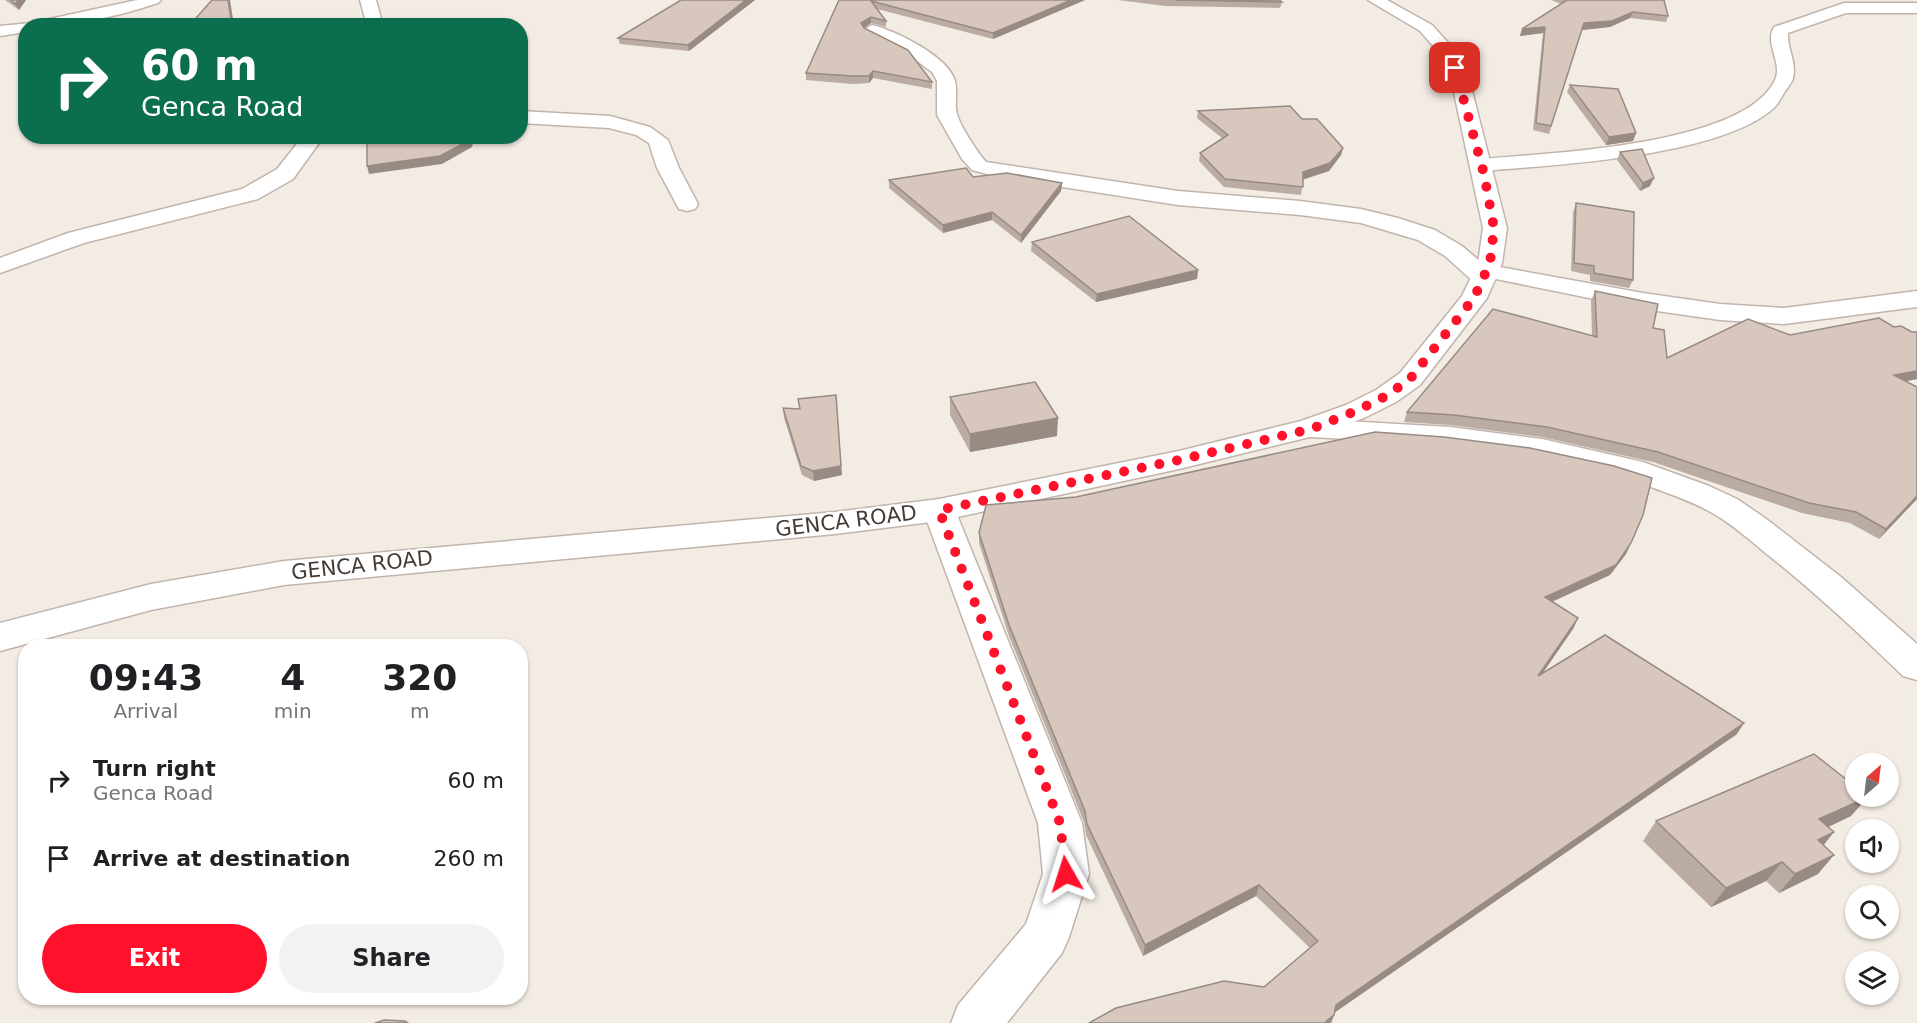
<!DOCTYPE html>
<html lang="en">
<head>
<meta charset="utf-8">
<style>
	body { margin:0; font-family:"DejaVu Sans",sans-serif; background:#f2f2f2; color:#202124; height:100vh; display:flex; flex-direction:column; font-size:22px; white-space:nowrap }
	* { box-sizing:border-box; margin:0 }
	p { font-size:20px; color:#757577 }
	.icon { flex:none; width:33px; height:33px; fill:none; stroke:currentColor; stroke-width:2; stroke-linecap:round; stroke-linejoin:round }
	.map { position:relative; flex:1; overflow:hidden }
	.drawer { position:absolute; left:18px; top:639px; width:510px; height:366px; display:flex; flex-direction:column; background:#fff; border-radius:24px; box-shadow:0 2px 4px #0004 }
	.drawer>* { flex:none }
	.banner { position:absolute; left:18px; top:18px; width:510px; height:126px; border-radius:24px; box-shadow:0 2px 4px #0004; background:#0b6e4f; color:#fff; overflow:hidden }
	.needle { width:39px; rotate:28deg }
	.controls { position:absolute; left:1845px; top:753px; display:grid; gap:12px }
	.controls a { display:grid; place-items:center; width:54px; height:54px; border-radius:50%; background:#fff; box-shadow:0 2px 4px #0004; font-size:30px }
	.pin { position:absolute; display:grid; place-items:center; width:51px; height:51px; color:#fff; margin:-26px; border-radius:12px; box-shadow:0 3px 9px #0006 }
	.me { position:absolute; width:66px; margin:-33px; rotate:354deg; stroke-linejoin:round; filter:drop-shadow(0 0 4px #0008) }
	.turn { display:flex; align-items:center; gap:21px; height:126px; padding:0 24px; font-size:27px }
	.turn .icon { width:78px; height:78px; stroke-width:2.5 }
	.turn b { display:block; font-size:42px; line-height:51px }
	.eta { display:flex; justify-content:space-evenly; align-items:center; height:102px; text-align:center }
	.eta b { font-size:36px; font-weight:800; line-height:42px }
	.button { display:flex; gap:12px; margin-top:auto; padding:12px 24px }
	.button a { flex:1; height:69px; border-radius:36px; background:#ff112b; color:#fff; font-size:24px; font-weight:800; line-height:69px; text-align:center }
	.button a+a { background:#f2f2f2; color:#202124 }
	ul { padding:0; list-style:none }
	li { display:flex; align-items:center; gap:18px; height:78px; padding:0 24px }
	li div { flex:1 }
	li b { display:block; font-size:22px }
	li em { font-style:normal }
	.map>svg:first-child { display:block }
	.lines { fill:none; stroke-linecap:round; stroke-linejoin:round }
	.minor-casing { stroke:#c2b4ab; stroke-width:3 }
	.tertiary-casing { stroke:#c2b4ab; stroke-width:3 }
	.minor { fill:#fff; fill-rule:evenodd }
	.tertiary { fill:#fff; fill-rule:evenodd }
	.wall { fill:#baaba3 }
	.shaded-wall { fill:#978b84 }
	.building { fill:#d8c7bd; stroke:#978b84; stroke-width:1.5 }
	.route { stroke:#ff112b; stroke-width:10; stroke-dasharray:0 18 }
	.labels { text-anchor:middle; stroke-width:4.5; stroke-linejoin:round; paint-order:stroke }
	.street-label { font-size:21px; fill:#463b35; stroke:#fff }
</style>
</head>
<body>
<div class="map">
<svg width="1917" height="1023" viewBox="0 0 1917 1023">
	<rect width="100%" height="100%" fill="#f3ece5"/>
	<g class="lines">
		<defs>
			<path id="minor" d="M137 0H161L158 3C113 18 73 26 26 26V32L0 36V26L31 23Z
				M360 0H376L383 26H367Z
				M1844 3H1917V13H1846L1788 33C1787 48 1797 63 1793 78 1792 83 1787 88 1784 93 1781 98 1778 104 1774 108 1719 157 1555 165 1482 171L1475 169 1471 165 1475 161 1482 159C1548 153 1744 146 1775 80 1783 63 1764 43 1774 27Z
				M872 25C896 31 948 56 955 81 958 92 954 104 957 114 960 126 978 153 986 162L1178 191 1300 201 1361 209 1398 218 1435 230 1462 246 1483 264 1643 293 1720 304 1784 308 1917 291V307L1784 324 1720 320 1643 309 1496 279 1493 283 1484 285 1475 283 1445 256 1418 240 1361 223 1300 215 1178 205 998 177 972 170 962 159 937 115V81L932 72 901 49 866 33 864 30Z
				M520 111 610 116 650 127 668 140 679 168 698 204 695 209 687 211 679 209 657 168 649 143 636 135 609 128 520 123Z
				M303 136H324L293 179 258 199 84 243 0 273V258L68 233 242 189 277 169Z
				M1311 419 1450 427 1542 439 1643 462 1709 486 1737 499 1765 518 1841 577 1917 644V680L1903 676C1860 634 1816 593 1768 555 1751 541 1733 525 1714 514 1694 502 1672 495 1651 487 1542 448 1426 443 1311 437L1300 434 1296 428 1300 422Z
				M939 499 951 503 955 510 1082 823 1089 874 1069 937 1062 953 1007 1023H951L958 1005 1026 924 1043 874 1038 823 923 510 927 503Z"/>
			<path id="tertiary" d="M1368 0H1387L1432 25 1460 56 1469 79 1507 228 1502 263 1487 298 1420 385 1396 402 1366 417 1322 434 1179 469 939 521 835 534 284 585 151 610 0 651V623L151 584 284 561 835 512 939 499 1179 451 1301 421 1346 405 1376 390 1400 373 1462 296 1478 263 1483 228 1451 79 1443 57 1420 31Z"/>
		</defs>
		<!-- minor casing -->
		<use href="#minor" class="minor-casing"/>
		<!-- tertiary casing -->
		<use href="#tertiary" class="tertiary-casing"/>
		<!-- minor -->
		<use href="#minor" class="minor"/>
		<!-- tertiary -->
		<use href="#tertiary" class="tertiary"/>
	</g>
	<!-- wall -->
	<path class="wall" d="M5 0H26L19 10Z
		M755 0 689 51 620 44 618 38Z
		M839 0H1085L993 39 877 9 886 21V27L871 23 864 28 932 82V89L873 78 869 83 853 84 806 80V73Z
		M1118 0H1279L1282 2 1280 8 1165 6Z
		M1551 0H1664L1668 16 1666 22 1630 18 1610 27 1582 30 1549 134 1533 130 1543 33 1520 36 1522 29 1561 4Z
		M1570 85 1636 133 1633 141 1606 145 1567 92Z
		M1198 111 1302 119 1343 148 1341 155 1329 171 1303 179 1301 195 1224 187 1199 161 1200 153 1222 138 1197 118Z
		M1620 152 1650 186 1640 191 1617 160Z
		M973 177 1062 183 1061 191 1021 243 992 220 943 233 889 188V180Z
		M1576 203 1633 280 1629 288 1590 281V275L1571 271 1573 212Z
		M1032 242 1198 270 1197 279 1096 302 1031 251Z
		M1595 291 1653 328 1667 358 1790 335 1894 327 1912 332H1917V379L1906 381 1917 499 1879 539 1850 523 1802 513 1653 462 1542 437 1450 425 1404 422 1407 412 1592 336 1591 301Z
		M836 395 842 475 814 481 802 475 784 418 783 408 799 409Z
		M950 397 1057 436 970 452 950 415Z
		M979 533 1631 543 1626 554 1610 575 1552 602 1578 618 1573 629 1542 674 1737 734 1334 1013 1331 1023H1089L1264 987 1310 948 1256 896 1143 956 1086 835 1084 822 1009 636 979 543Z
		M1851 816 1828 827 1818 874 1779 893 1766 881 1711 907 1643 841 1656 821Z"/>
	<!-- shaded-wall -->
	<path class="shaded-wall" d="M18 0H26L19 10 15 4Z
		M228 0H230L234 26H232Z
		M746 0H755L689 51 688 45Z
		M1071 0H1085L993 39V33Z
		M1633 12 1630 18 1610 27 1582 30 1584 23Z
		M871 17V23L862 30 861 23Z
		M1545 27 1543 33 1520 36 1522 29Z
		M873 71V78L869 83V76Z
		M1636 133 1633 141 1606 145 1609 137Z
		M471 136H475L472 147 442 164 369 174 367 166Z
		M1343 148 1341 155 1329 171 1302 180 1303 172Z
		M1654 178 1650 186 1640 191 1643 183Z
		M1062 183 1061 191 1021 243V235Z
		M992 212V220L943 233V225Z
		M1198 270 1197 279 1096 302 1097 294Z
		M1917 371V379L1888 385 1894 375Z
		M1058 418 1057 436 970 452V434Z
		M841 466 842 475 814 481 813 471Z
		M1917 496V499L1879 539 1886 529Z
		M1631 543 1626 554 1610 575 1540 607 1545 597Z
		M1578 618 1573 629 1533 687 1538 676Z
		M1744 723 1737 734 1331 1015 1336 1005Z
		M1868 797 1851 816 1803 839 1819 819Z
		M1834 832 1818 852V840Z
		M1834 855 1818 874 1779 893 1795 874Z
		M1782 862 1766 881 1711 907 1726 888Z
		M1259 885 1256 896 1143 956 1145 945Z
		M1334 1015 1331 1023H1324Z"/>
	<!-- building -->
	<path class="building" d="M11 0H18L15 4Z
		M212 0H228L232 26H189Z
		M681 0H746L688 45 618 38Z
		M839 0H1071L993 33 871 1 886 21 871 17 861 23 864 28 908 50 932 82 873 71 869 76H853L806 73Z
		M1176 0H1279L1282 2Z
		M1567 0H1664L1668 16 1633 12 1612 21 1584 23 1551 126 1536 123 1545 27 1522 29Z
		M1570 85 1618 89 1636 133 1609 137Z
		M1290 106 1302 119H1317L1343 148 1330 163 1303 172V187L1225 179 1200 153 1228 135 1198 111Z
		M367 136H471L470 140 440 156 367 166Z
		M1642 149 1654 178 1643 183 1620 152Z
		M966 168 973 177 1007 173 1062 183 1021 235 992 212 943 225 889 180Z
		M1576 203 1634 212 1633 280 1594 273V266L1574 263Z
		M1129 216 1198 270 1097 294 1032 242Z
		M1595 291 1658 304 1653 328 1664 330 1667 358 1748 319 1790 335 1879 318 1894 327 1901 326 1912 332H1917V371L1894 375 1917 387V496L1886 529 1856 512 1809 503 1658 452 1547 427 1454 415 1407 412 1493 309 1597 337Z
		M1035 382 1058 418 970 434 950 397Z
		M836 395 841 466 813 471 801 466 783 408 800 409 798 399Z
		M1375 432 1444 437 1530 448 1614 466 1652 478 1643 515 1631 543 1616 565 1545 597 1578 618 1538 676 1605 635 1744 723 1336 1005 1334 1015 1324 1023H1089L1116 1008 1224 981 1264 987 1318 941 1259 885 1145 945 1087 824 1085 811 1009 625 979 533 986 505 1076 497Z
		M1814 754 1856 787V796L1868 797 1819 819 1834 832 1818 840 1834 855 1795 874 1782 862 1726 888 1656 821Z
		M384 1020 405 1021 408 1023H375Z"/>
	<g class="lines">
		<!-- route -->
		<path class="route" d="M1066 874 1060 823 939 510 1179 460 1311 429 1356 411 1386 396 1410 379 1474 298 1490 263 1494 228 1484 174 1455 68"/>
	</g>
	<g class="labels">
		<!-- street labels -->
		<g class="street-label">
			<text transform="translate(846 521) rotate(-7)" y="7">GENCA ROAD</text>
			<text transform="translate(362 565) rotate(-6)" y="7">GENCA ROAD</text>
		</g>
	</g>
</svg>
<div class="controls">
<a><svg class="needle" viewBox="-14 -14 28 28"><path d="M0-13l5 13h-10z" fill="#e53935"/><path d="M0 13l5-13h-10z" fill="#757577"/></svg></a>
<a><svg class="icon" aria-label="sound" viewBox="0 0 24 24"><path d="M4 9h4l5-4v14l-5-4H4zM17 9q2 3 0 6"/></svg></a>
<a><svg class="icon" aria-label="search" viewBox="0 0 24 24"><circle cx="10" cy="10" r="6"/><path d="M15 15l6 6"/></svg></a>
<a><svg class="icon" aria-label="layers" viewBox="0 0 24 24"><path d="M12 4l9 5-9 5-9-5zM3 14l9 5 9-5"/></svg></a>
</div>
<div class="pin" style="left:1455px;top:68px;background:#d93025"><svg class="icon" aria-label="arrive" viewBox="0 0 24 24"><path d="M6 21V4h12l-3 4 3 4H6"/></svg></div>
<svg class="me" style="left:1066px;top:874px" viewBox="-20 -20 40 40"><path d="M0-17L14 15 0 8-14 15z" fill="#ff112b" stroke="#fff" stroke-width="4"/></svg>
<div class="banner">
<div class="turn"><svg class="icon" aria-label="right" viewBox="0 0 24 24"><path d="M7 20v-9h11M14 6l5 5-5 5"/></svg><div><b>60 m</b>Genca Road</div></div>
</div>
<section class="drawer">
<div class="eta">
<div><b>09:43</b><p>Arrival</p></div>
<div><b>4</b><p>min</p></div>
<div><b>320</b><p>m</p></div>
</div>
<ul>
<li><svg class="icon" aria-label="right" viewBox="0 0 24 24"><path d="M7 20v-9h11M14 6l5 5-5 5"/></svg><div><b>Turn right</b><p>Genca Road</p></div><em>60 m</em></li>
<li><svg class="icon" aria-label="arrive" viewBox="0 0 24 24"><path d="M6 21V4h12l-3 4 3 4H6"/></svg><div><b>Arrive at destination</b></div><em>260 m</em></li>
</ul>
<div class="button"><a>Exit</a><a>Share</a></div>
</section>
</div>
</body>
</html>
